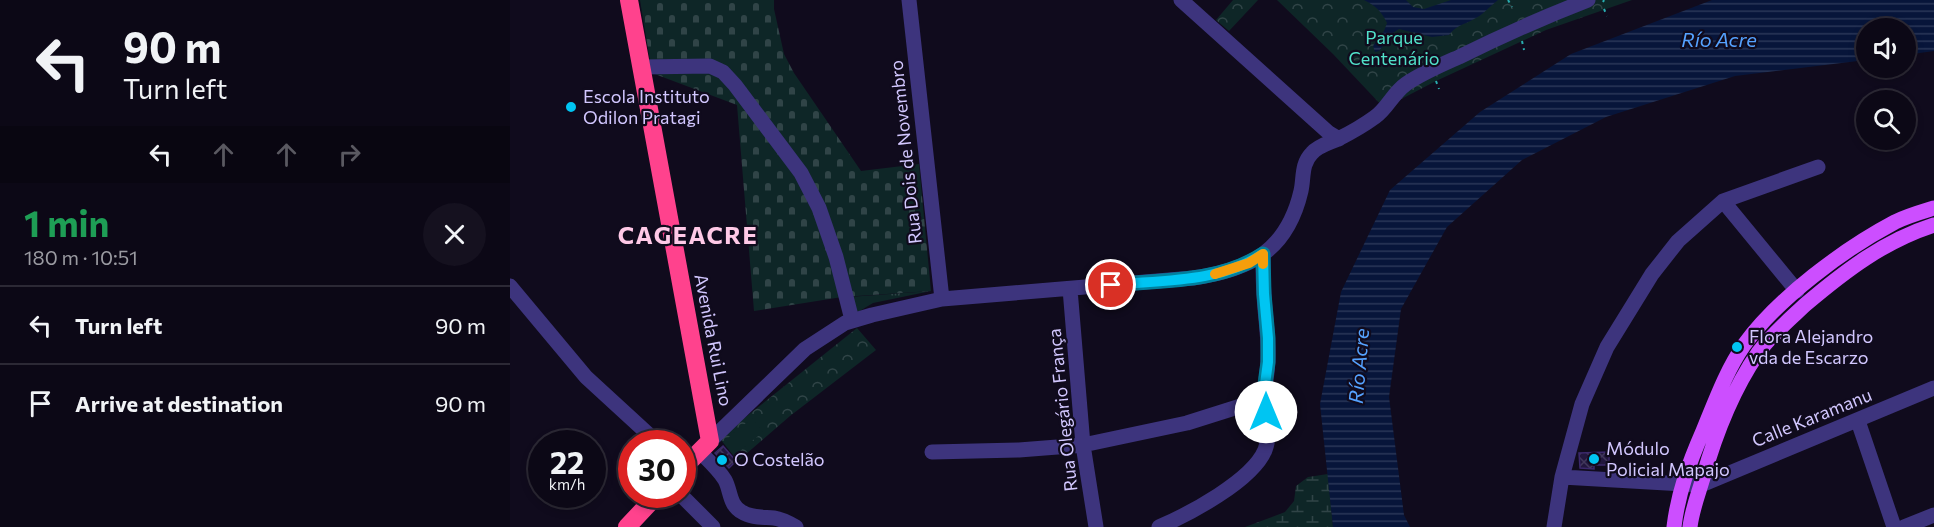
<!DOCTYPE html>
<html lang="en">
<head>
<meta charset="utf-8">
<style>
	body { margin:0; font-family:Commissioner,sans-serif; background:#15111f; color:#f1f3f6; height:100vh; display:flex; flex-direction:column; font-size:22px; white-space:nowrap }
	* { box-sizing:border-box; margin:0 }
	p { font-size:20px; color:#9a9aa1 }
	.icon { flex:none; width:33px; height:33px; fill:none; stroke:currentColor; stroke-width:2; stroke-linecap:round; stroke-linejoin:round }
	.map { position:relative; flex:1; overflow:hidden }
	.drawer { display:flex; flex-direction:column; background:#0c0816; width:510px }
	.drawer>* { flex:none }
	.guide { background:#0c0816; color:#f1f3f6; overflow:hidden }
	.fabs { position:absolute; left:1346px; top:18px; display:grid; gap:12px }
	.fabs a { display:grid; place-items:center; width:60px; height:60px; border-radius:50%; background:#0c0816; box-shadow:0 3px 9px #0003,0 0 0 2px #2c2935; font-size:30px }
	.speed { position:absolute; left:18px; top:430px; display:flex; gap:12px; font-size:30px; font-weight:700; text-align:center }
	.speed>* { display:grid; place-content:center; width:78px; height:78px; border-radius:50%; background:#0c0816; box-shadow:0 3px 9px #0003,0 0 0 2px #2c2935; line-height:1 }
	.speed small { font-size:15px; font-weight:400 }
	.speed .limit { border:9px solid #d22; background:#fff; color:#111 }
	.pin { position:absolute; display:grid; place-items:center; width:51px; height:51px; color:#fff; margin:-26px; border:3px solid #fff; border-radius:50%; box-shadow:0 2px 6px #0007 }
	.me { position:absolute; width:66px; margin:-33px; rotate:0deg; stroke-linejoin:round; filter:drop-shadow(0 0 4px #0008) }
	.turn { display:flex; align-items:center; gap:21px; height:126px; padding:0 24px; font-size:27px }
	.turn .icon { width:78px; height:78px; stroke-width:2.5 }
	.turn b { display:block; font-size:42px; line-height:51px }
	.lanes { display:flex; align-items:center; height:57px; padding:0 24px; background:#0003; justify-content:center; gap:30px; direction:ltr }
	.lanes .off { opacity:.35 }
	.round { display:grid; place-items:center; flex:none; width:63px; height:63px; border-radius:32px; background:#15111f }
	.summary { display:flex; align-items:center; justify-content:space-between; height:102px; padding:0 24px }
	h1 { font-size:36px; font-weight:700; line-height:45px; color:#1e9e55 }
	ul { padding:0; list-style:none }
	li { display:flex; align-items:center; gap:18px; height:78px; padding:0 24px; border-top:2px solid #2c2935 }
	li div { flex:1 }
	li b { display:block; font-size:22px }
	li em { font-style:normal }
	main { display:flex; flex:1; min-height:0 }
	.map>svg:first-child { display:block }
	.grass { fill:url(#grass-tufts) }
	.forest { fill:url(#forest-crowns) }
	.wetland { fill:url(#wetland-marsh) }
	.cemetery { fill:url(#cemetery-stones) }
	.pitch { fill:#0e2627 }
	.water { fill:url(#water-rules) }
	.building { fill:url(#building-cross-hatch); stroke:#3b286b; stroke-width:1.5 }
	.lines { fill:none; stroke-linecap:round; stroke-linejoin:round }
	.path { stroke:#29adb0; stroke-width:2; stroke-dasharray:3 4.5; stroke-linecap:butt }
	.minor { stroke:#3d347d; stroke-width:15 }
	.major { stroke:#cc4eff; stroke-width:15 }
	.highway { stroke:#ff428d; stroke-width:18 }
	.route-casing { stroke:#00809d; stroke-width:15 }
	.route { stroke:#00c5f2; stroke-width:10 }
	.slow { stroke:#f59e0b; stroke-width:10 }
	.poi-dot { fill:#00c5f2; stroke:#100b1d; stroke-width:2 }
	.labels { text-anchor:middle; stroke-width:4.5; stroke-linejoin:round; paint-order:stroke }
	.park-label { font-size:18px; fill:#51e1c9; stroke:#100b1d }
	.poi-label { font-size:18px; fill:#d2c7ff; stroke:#100b1d; text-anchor:start }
	.street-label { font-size:18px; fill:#d2c7ff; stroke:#100b1d }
	.water-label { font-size:20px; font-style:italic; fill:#55a2ff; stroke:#100b1d }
	.district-label { font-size:24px; font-weight:bold; letter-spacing:1.5px; fill:#ffc9e7; stroke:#100b1d }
</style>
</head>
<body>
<main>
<section class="drawer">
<div class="guide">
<div class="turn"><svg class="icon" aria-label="left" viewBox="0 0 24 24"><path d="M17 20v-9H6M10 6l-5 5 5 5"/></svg><div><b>90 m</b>Turn left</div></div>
<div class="lanes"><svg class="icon" aria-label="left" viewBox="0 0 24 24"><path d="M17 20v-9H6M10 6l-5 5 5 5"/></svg><svg class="icon off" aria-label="ahead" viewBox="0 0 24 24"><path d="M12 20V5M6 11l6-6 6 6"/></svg><svg class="icon off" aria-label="ahead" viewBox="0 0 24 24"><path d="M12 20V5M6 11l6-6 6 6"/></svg><svg class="icon off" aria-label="right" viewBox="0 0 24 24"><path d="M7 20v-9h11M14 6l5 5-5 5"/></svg></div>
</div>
<div class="summary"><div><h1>1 min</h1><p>180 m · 10:51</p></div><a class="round"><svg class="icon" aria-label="close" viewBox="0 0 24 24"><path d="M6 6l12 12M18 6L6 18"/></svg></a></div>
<ul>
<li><svg class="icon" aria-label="left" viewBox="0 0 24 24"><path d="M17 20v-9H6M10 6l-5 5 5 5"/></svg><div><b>Turn left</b></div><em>90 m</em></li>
<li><svg class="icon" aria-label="arrive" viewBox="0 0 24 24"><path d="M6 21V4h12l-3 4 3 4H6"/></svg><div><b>Arrive at destination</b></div><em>90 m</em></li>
</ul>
</section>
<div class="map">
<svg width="1424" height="527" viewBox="0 0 1424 527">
	<defs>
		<pattern id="grass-tufts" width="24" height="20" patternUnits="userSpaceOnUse" patternTransform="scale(1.5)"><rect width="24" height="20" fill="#0e2627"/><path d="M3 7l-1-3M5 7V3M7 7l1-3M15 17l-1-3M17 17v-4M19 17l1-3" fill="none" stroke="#304447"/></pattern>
		<pattern id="forest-crowns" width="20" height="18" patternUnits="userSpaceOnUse" patternTransform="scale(1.5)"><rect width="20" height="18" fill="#0e2627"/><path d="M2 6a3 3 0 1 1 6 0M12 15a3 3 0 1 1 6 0" fill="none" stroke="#304447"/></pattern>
		<pattern id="wetland-marsh" width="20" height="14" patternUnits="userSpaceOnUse" patternTransform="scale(1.5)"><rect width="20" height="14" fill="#0e2627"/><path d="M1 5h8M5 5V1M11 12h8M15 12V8" fill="none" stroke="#304447"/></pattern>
		<pattern id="cemetery-stones" width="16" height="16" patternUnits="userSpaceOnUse" patternTransform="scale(1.5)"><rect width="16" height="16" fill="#0e2627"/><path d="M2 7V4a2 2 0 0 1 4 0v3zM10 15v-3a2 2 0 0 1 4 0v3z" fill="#304447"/></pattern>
		<pattern id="water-rules" width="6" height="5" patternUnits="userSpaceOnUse" patternTransform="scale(1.5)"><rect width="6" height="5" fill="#07153a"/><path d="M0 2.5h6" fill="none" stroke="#2a3658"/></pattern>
		<pattern id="building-cross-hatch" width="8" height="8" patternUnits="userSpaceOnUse" patternTransform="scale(1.5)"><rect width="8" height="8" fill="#22173e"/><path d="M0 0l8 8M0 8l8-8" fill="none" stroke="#41375b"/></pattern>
	</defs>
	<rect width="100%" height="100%" fill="#100b1d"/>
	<!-- grass -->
	<path class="grass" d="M421 291 363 303 348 312 343 310 339 297Z"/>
	<!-- forest -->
	<path class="forest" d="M723 0H748L719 31 706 20Z
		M767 0H1122L1036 30 926 81 874 108 823 54Z
		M347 328 366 350 280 416 228 461 211 440 222 428Z"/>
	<!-- wetland -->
	<path class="wetland" d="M818 474 823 527H735L775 512 784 501 786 486 798 477Z"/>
	<!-- cemetery -->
	<path class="cemetery" d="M130 0H264V9L274 54 284 73 351 171 409 164 421 291 332 297 244 311 227 105 142 73Z"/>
	<!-- pitch -->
	<path class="pitch" d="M242 418 253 432 224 456 213 442Z"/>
	<!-- water -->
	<path class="water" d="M854 0H896L903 7 914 9 941 0H988C980 6 973 15 964 19 954 25 946 25 939 35L922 37 889 29 883 33 869 51 865 52 863 46 874 31 877 23C871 11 866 6 854 0Z
		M1202 0H1424V51L1395 55V28H1356V60L1225 76 1096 117 1012 160 937 227 891 309 879 397 894 515 900 527H823L810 404 831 292 880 190 970 112 1061 54Z"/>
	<!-- building -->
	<path class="building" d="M213 446 226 461 219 468 205 453Z
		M1099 452V465H1084V469L1070 468 1069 453Z"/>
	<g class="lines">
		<!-- path -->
		<path class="path" d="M998 0 1002 7
			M1093 2 1094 0
			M1094 9 1097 16
			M1012 41 1014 50
			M926 81 929 89"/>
		<!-- minor -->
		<path class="minor" d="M399 0 432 299
			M671 0 819 133 829 139
			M131 67 200 66 213 72 225 85 291 173 309 208 326 257 342 320
			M1213 201 1287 291
			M0 286 76 377 149 444
			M560 289 573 445 586 527
			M1348 421 1384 527
			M200 441 295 349 335 323 362 315 432 299 683 278C740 270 777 251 791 191 794 178 791 164 802 153 809 145 820 143 830 138 842 132 854 125 865 117 877 109 883 93 896 84 912 73 931 65 949 57 991 36 1034 17 1078 0
			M190 452C198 460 209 470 215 480 221 491 219 505 232 512 241 518 253 517 264 518 271 519 279 523 286 527
			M422 452 509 450 573 445 677 423 753 399
			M1052 477 1191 485 1424 388
			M171 495 203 527
			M649 527C679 514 742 481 755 450 763 430 752 414 754 396 755 383 758 371 758 359 759 338 755 317 754 295 753 282 753 268 753 254
			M1044 527 1052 477 1072 404 1097 347 1142 274 1168 241 1213 201 1308 167
			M1394 527 1424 515"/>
		<!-- major -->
		<path class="major" d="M1164 527C1168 493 1179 463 1193 431 1205 402 1216 371 1234 345 1268 298 1334 249 1385 222 1397 216 1411 212 1424 208
			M1180 527C1182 510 1188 495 1193 478 1205 435 1222 391 1248 353 1261 335 1280 319 1296 304 1335 271 1374 241 1424 225"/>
		<!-- highway -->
		<path class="highway" d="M119 0 200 441 172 469
			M117 527 147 495"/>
	</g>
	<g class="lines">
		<defs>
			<path id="route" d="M601 285C652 280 709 283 753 254L754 294 758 338V362L753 399 756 412"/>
		</defs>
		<!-- route casing -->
		<use href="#route" class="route-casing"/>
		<!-- route -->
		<use href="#route" class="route"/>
		<!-- slow -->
		<path class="slow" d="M705 274 739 263 753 254V264"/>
	</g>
	<!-- markers -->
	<g class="poi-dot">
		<circle cx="61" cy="107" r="6"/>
		<circle cx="1227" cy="347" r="6"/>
		<circle cx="1084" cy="459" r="6"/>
		<circle cx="212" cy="460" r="6"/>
	</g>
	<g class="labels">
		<!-- park labels -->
		<g class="park-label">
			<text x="884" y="44">Parque<tspan x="884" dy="21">Centenário</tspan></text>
		</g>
		<!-- poi labels -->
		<g class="poi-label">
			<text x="73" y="103">Escola Instituto<tspan x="73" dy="21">Odilon Pratagi</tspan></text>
			<text x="1239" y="343">Flora Alejandro<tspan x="1239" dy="21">vda de Escarzo</tspan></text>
			<text x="1096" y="455">Módulo<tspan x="1096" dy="21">Policial Mapajo</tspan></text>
			<text x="224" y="466">O Costelão</text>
		</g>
		<!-- street labels -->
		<g class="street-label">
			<text transform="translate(396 152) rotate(-96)" y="6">Rua Dois de Novembro</text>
			<text transform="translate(203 340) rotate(79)" y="6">Avenida Rui Lino</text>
			<text transform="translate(553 410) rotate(-96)" y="6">Rua Olegário França</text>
			<text transform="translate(1302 418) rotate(-22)" y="6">Calle Karamanu</text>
		</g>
		<!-- water labels -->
		<g class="water-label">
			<text x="1209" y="47">Río Acre</text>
			<text transform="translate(849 366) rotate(-85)" y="7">Río Acre</text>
		</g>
		<!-- district labels -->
		<g class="district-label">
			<text x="178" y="244">CAGEACRE</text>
		</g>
	</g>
</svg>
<div class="fabs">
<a><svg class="icon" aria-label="sound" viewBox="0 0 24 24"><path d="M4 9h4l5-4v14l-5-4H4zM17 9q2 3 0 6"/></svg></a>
<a><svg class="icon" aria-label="search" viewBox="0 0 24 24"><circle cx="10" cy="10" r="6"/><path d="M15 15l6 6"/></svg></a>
</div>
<div class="speed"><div>22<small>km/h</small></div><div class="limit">30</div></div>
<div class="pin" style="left:601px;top:285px;background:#d93025"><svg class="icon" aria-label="arrive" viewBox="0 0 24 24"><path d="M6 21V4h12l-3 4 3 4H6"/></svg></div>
<svg class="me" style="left:756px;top:412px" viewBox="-20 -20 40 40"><circle r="19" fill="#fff"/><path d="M0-13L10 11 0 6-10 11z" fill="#00c5f2"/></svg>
</div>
</main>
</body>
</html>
